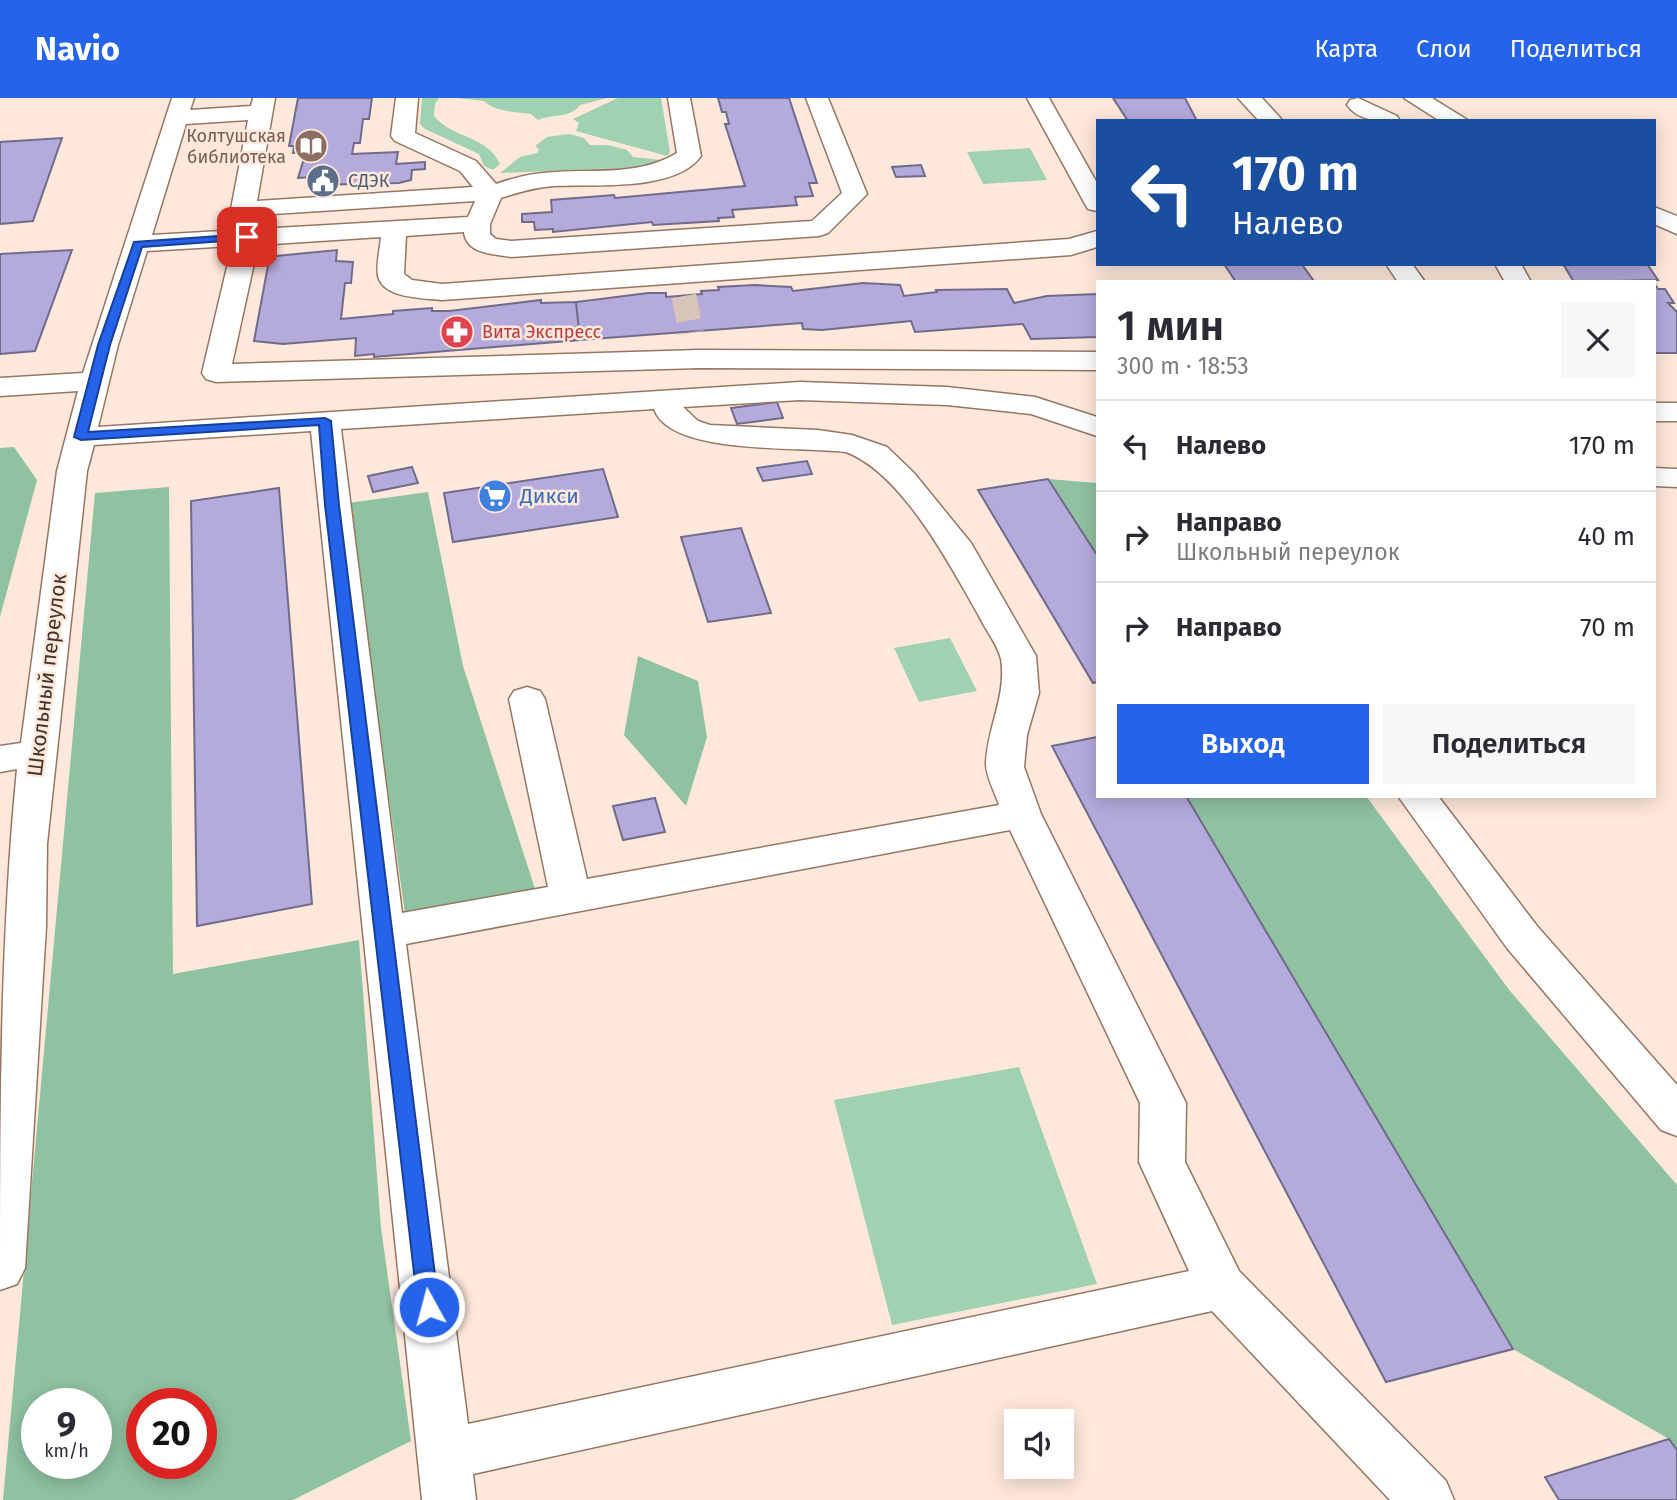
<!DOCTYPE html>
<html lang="ru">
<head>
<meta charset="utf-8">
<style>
	body { margin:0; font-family:"Fira Sans",sans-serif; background:#f7f7f7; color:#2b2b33; height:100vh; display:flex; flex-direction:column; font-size:26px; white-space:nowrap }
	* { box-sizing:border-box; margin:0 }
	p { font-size:23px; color:#7c7c81 }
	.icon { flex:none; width:38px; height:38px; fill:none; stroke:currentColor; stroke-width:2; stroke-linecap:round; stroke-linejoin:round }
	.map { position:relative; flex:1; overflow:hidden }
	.side { position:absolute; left:1096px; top:182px; width:560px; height:518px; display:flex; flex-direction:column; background:#fff; border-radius:0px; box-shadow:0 4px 18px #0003 }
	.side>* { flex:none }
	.top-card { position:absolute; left:1096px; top:21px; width:560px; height:147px; border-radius:0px; box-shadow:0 4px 18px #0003; background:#1a4fa0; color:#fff; overflow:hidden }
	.tools { position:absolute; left:1004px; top:1311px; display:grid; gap:14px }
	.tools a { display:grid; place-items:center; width:70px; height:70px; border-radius:0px; background:#fff; box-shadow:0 4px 18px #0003; font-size:35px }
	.speed { position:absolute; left:21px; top:1290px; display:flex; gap:14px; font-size:35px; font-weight:700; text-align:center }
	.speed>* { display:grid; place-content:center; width:91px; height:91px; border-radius:50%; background:#fff; box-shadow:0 4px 18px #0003; line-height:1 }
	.speed small { font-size:18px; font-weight:400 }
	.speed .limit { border:10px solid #d22; background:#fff; color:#111 }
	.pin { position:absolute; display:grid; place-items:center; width:60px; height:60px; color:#fff; margin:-30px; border-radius:14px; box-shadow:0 4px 10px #0006 }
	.me { position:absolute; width:77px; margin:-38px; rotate:353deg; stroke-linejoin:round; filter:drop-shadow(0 0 5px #0008) }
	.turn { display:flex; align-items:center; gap:24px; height:147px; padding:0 21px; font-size:32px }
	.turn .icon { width:91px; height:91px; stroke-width:2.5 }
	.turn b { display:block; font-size:49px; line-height:60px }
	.round { display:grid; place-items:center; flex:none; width:74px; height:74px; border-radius:0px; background:#f7f7f7 }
	.summary { display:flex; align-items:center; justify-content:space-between; height:119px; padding:0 21px }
	h1 { font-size:42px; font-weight:600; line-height:52px }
	.action { display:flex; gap:14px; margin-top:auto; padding:14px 21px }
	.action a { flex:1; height:80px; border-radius:0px; background:#2563eb; color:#fff; font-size:28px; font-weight:600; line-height:80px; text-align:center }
	.action a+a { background:#f7f7f7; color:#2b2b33 }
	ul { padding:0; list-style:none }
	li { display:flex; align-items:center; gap:21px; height:91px; padding:0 21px; border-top:2px solid #e1e1e2 }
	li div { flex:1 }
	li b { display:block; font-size:26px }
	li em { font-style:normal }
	header { display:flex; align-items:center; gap:42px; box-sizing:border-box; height:98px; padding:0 35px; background:#2563eb; color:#fff }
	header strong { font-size:33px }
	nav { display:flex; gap:38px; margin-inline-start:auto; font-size:24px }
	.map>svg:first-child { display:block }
	.green { fill:#a0d1b1 }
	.forest { fill:#8fc2a1; fill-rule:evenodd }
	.building { fill:#b4aadc; stroke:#716b8a; stroke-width:2 }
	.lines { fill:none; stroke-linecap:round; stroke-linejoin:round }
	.minor-tunnel { stroke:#d8c4b8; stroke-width:25; stroke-dasharray:25 12; stroke-linecap:butt }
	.minor-casing { stroke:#967663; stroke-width:3 }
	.minor { fill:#fff; fill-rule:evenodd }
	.route { fill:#2563eb; stroke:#184099; stroke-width:2 }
	.labels { text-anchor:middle; stroke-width:5; stroke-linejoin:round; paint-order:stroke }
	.far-education-label { font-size:18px; fill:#785e54; stroke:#fee8db; text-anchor:end }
	.far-service-label { font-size:18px; fill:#4e5e75; stroke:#fee8db; text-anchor:start }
	.far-health-label { font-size:18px; fill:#be3a42; stroke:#fee8db; text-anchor:start }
	.shop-label { font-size:21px; fill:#366cbe; stroke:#fee8db; text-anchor:start }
	.street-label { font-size:21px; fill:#41342b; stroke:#fee8db }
</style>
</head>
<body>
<header>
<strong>Navio</strong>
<nav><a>Карта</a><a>Слои</a><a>Поделиться</a></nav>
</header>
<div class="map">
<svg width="1677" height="1402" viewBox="0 0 1677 1402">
	<rect width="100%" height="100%" fill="#fee8db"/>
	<!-- green -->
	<path class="green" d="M422 0H439L435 6 434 18C453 41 487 37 500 66L493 72 484 68 479 56 425 31 420 26Z
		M456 0H607L580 7C569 21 555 15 538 22L531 16C513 13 498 15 484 3Z
		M618 0H661L670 54 667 58 576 33 579 25 573 21Z
		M569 36 584 40 590 47H608L627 52 633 59 662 62 644 69 500 75 520 59 537 55 539 51 535 48 547 39Z
		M1030 50 1047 82 983 86 967 54Z
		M950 540 977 593 919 604 894 550Z
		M1019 969 1097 1186 892 1227 834 1002Z"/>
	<!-- forest -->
	<path class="forest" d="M14 349 37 382 0 519V350Z
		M1048 381 1097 385V457Z
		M169 389 173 876 359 842 381 1130 411 1343 293 1402H3L95 395ZM37 1306H96V1365H37ZM142 1306H201V1365H142Z
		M428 394 463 568 537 797 406 823 348 405Z
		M638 558 698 583 707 639 686 708 624 637Z
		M1186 698H1366L1510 893 1677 1087V1352L1669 1341 1513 1251Z"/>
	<!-- building -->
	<path class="building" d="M298 0H372L369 21H363L360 45H354L352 56 398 54 396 66 425 64V71L412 72 411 82 399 85 313 87 314 79 298 80 306 54 293 55 294 48H289Z
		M718 0H789L817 85H809L813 98 795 99 797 107 732 112 734 119 718 120 719 123 653 127 652 124 553 134V131L535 132 534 124H522V116L552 114 551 102 614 97 615 100 745 88 725 26H729L726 14H722Z
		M1113 0H1185L1197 23H1128Z
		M62 40 33 123 0 126V44Z
		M921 67 925 78 896 79 892 69Z
		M72 152 35 253 0 256V156Z
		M337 152 336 163 353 164 351 185H345L341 221 393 216V213L432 210V213H449L541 202V205L576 204 580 242 374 259V256L355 258 356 240 283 246 254 243 269 162 275 161 276 158Z
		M1224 166H1308L1303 168 1314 183 1321 184H1236Z
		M1563 166H1647L1658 182 1574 184Z
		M863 185 900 187 904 198 937 194 936 192 1007 191 1014 205 1047 198 1097 196V239L1031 241 1023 226 915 234 911 223 822 232 803 231 802 225 580 242 576 204 648 195H666V199L702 196 701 193 719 192 718 189 755 187 791 189 793 193Z
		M1654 185 1658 191H1665L1674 205H1668L1677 214V255H1654Z
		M777 304 783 320 737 326 731 310Z
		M807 363 812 376 763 383 757 370Z
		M412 369 418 385 373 394 368 378Z
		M603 371 618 419 453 444 444 395Z
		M1048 381 1097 457V584L1093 585 978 392Z
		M279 390 312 806 197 828 191 403Z
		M741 430 771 515 708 524 681 439Z
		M1097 639V698H1186L1513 1251 1386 1284 1052 648Z
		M655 700 665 734 623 742 613 708Z
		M1669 1341 1677 1352V1402H1559L1545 1379Z"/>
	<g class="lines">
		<!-- minor-tunnel -->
		<path class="minor-tunnel" d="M684 198 691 235"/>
		<defs>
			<path id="minor" d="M172 0H194L190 12 251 8 253 0H275L257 103 473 89 460 73 395 43 391 38 396 0H418L415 35 476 63 496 86C515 79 534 75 555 74 597 71 639 78 677 55L668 0H690L701 58C676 94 593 86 555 88 536 89 519 94 501 100L490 126V136L496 141 511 143 812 123 842 95 806 0H828L867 96 828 135 819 138 511 159C494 156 466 156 464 134L406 138 404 176 412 182 442 186 1069 141 1097 133V149L1071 157 442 202C425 200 383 201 378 178 376 167 380 151 381 139L258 147 232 266 699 252 1097 254V272L699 270 216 284 206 281 202 275 232 148 147 153 118 247 98 329 800 284 947 289 1035 299 1097 319V338L1031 316 947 307 800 302 683 309 698 323 710 327 818 332 852 337 887 349 914 375 971 445 1036 558 1039 595 1027 637 1024 669 1041 716 1186 1005 1185 1064 1239 1173 1446 1383 1454 1402H1390L1212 1213 473 1376 476 1402H422L311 333 94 347 87 373 47 746 46 829 25 1170 17 1186 0 1192C0 1018 0 843 17 671L0 674V648L21 645 57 373 78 293 0 298V280L83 275ZM248 22 231 111 234 116 243 118 475 103 468 119 152 137 186 26ZM654 311C670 358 802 348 846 354 902 375 950 467 979 518 985 531 998 547 1001 561 1007 598 987 629 986 666 986 679 995 694 999 707L587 781 545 601 540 593 527 589 514 593 509 601 548 789 402 815 341 331ZM1010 732 1140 1005 1139 1064 1189 1173 468 1326 406 846Z
				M1027 0H1049L1097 85V113L1088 111 1085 106Z
				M1238 0H1262L1283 23H1259Z
				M1358 0 1397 18 1400 23C1381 23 1359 24 1347 7L1350 2Z
				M1404 0H1432L1469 23H1440Z
				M1654 109 1677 118V136L1654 126Z
				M1386 166H1412L1425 184H1398Z
				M1495 166H1521L1531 184H1505Z
				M1654 305H1677V323H1654Z
				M1654 370 1677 371V389L1654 388Z
				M1398 698H1438L1537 828 1677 987V1038L1661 1032 1507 850Z"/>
		</defs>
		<!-- minor casing -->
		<use href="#minor" class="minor-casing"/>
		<!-- minor -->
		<use href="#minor" class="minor"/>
	</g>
	<!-- route -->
	<path class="route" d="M247 136 251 137V141L142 149 110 247 88 334 325 320 331 323 339 407 439 1209 436 1215 429 1218 421 1215 418 1209 325 407 319 327 81 342 74 339 98 247 134 144Z"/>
	<!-- icons -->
	<defs>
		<symbol id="library-disc" viewBox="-11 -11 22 22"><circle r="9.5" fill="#8d6e63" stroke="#fee8db"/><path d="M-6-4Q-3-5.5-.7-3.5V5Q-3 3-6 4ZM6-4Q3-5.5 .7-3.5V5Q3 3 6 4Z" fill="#fff"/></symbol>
		<symbol id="civic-disc" viewBox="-11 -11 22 22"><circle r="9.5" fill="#5c6f8a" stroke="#fee8db"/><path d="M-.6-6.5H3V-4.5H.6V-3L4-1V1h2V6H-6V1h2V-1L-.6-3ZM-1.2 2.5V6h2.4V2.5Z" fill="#fff"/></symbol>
		<symbol id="pharmacy-disc" viewBox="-11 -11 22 22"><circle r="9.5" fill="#e0444e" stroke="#fee8db"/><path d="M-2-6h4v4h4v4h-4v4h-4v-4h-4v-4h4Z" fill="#fff"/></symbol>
		<symbol id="supermarket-disc" viewBox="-11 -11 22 22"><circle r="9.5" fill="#3f7fe0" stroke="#fee8db"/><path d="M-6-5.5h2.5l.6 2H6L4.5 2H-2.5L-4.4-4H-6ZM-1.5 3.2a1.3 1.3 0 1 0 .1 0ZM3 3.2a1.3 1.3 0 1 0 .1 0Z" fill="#fff"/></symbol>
	</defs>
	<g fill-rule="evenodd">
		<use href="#library-disc" x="292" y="29" width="38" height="38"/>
		<use href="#civic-disc" x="304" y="64" width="38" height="38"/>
		<use href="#pharmacy-disc" x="438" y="215" width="38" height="38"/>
		<use href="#supermarket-disc" x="476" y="379" width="38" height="38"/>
	</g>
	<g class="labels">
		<!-- far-education labels -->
		<g class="far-education-label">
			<text x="286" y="44">Колтушская<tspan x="286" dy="21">библиотека</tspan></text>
		</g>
		<!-- far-service labels -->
		<g class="far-service-label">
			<text x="348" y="89">СДЭК</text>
		</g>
		<!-- far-health labels -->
		<g class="far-health-label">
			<text x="482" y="240">Вита Экспресс</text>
		</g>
		<!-- shop labels -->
		<g class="shop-label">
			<text x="520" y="405">Дикси</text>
		</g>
		<!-- street labels -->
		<g class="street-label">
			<text transform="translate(47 577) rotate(-83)" y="7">Школьный переулок</text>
		</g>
	</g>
</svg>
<div class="tools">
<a><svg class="icon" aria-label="sound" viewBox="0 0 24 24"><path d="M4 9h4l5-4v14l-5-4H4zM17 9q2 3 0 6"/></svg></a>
</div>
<div class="speed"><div>9<small>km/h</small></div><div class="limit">20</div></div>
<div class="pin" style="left:247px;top:139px;background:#d93025"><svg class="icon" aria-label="arrive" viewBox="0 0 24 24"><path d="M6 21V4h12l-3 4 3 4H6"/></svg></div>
<svg class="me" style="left:429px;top:1209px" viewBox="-20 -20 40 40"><circle r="17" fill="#2563eb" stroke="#fff" stroke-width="3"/><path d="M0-11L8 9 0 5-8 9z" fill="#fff"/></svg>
<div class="top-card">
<div class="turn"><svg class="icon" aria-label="left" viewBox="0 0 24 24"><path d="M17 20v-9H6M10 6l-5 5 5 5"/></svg><div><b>170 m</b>Налево</div></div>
</div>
<section class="side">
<div class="summary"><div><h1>1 мин</h1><p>300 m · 18:53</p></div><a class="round"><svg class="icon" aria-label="close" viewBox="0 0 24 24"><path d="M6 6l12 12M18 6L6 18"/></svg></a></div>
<ul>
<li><svg class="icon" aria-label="left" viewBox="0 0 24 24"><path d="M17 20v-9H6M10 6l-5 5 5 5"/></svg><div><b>Налево</b></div><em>170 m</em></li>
<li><svg class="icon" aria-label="right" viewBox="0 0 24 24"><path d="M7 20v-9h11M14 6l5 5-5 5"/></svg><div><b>Направо</b><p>Школьный переулок</p></div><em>40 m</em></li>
<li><svg class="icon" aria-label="right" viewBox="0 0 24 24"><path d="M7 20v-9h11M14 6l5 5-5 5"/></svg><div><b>Направо</b></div><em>70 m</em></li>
</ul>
<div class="action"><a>Выход</a><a>Поделиться</a></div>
</section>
</div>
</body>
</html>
